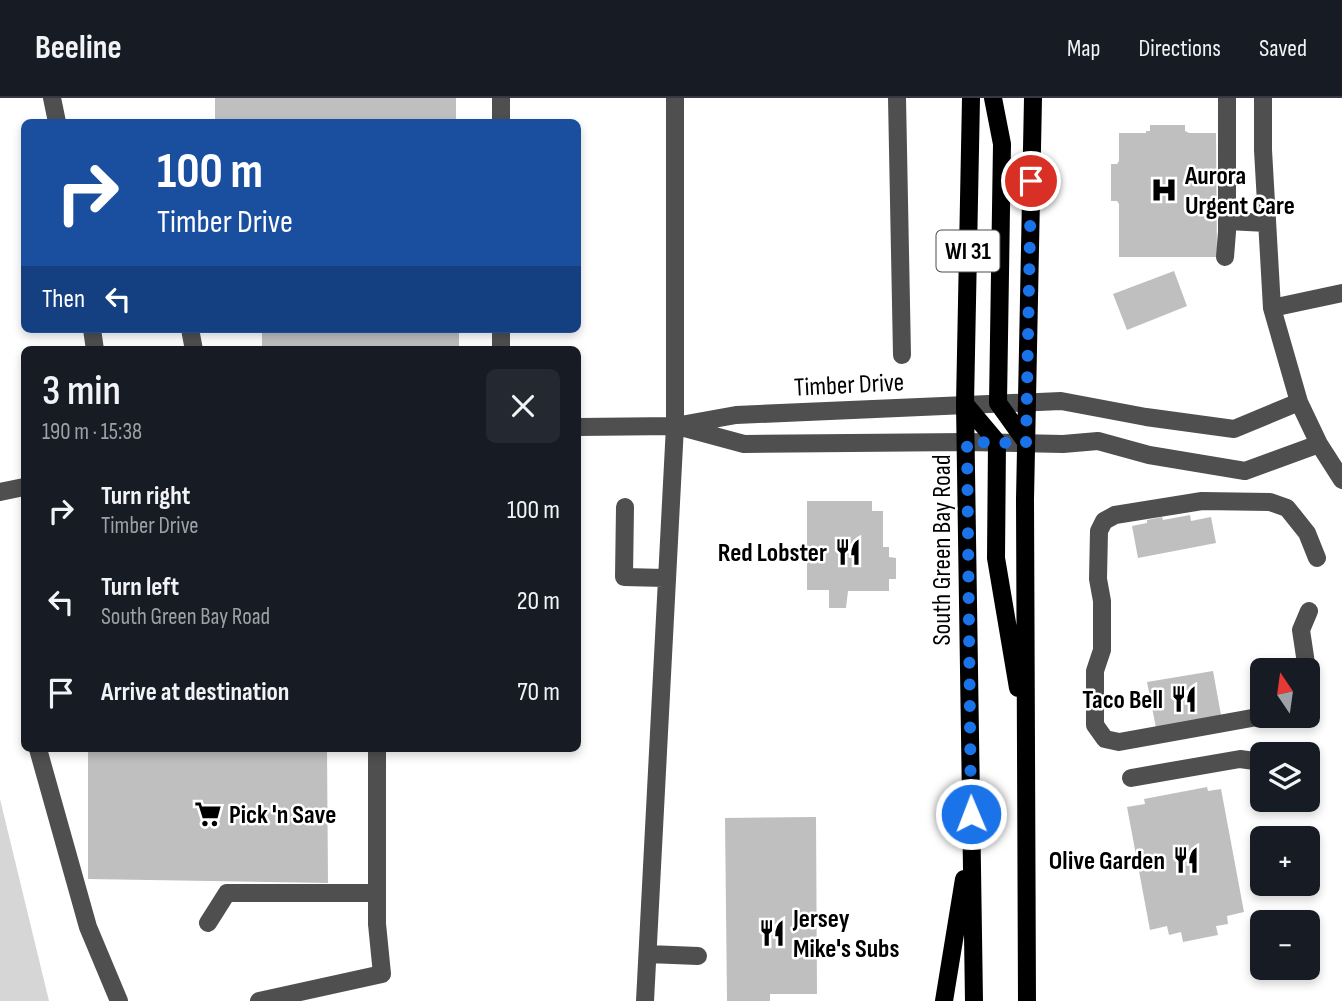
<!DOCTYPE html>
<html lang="en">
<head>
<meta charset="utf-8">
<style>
	body { margin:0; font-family:"Sofia Sans Condensed",sans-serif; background:#242831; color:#f1f3f6; height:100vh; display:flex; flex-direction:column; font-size:26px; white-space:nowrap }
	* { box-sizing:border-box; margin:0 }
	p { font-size:23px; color:#9ea1a6 }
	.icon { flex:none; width:38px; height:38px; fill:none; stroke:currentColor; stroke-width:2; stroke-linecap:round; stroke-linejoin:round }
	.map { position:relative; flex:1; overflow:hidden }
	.drawer { position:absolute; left:21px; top:248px; width:560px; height:406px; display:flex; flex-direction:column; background:#171b24; border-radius:10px; box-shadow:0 4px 10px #0003 }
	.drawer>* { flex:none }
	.banner { position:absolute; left:21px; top:21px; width:560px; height:214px; border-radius:10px; box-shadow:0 4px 10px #0003; background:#1a4fa0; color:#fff; overflow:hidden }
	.needle { width:46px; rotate:347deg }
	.tools { position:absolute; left:1250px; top:560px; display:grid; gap:14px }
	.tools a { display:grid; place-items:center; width:70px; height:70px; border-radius:10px; background:#171b24; box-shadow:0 4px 10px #0003; font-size:35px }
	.pin { position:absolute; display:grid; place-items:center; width:60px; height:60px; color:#fff; margin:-30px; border:4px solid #fff; border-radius:50%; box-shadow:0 2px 7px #0007 }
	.me { position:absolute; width:77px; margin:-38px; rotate:359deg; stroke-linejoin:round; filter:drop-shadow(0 0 5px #0008) }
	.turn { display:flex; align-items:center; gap:24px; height:147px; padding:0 21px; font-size:32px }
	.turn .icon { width:91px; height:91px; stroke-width:2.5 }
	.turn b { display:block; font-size:49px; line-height:60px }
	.then { display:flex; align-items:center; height:66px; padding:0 21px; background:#0003; gap:14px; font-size:26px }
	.round { display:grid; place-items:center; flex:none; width:74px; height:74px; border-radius:10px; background:#242831 }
	.summary { display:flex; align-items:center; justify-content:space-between; height:119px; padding:0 21px }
	h1 { font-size:42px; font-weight:600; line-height:52px }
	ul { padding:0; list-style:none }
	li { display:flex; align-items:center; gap:21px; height:91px; padding:0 21px }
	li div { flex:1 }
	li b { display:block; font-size:26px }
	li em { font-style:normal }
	header { display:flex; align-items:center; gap:42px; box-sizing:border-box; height:98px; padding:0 35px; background:#171b24; border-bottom:2px solid #363941 }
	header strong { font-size:33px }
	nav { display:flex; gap:38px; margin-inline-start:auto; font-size:24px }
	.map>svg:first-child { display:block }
	.green { fill:#d6d6d6 }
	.building { fill:#bfbfbf }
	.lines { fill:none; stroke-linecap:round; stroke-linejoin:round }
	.minor { stroke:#4f4f4f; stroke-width:18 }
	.major { stroke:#000; stroke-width:18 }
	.route { stroke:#1a73e8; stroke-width:12; stroke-dasharray:0 21.6 }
	.labels { text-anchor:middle; stroke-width:5; stroke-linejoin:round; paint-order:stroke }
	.shield { fill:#fff; stroke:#4c4c4c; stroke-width:2 }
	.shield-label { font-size:24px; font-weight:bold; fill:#000 }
	.poi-label { font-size:26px; font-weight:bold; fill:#000; stroke:#fff; text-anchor:start }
	.street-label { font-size:26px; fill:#000; stroke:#fff }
</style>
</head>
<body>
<header>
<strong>Beeline</strong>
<nav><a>Map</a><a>Directions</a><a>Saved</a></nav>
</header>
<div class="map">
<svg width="1342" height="903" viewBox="0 0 1342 903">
	<rect width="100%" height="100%" fill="#fff"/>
	<!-- green -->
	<path class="green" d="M0 701 49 903H0Z"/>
	<!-- building -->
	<path class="building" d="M215 0H456V24H215Z
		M1150 27H1185V33L1189 35H1216L1217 159H1119V106L1117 103H1111V66H1117L1119 63V35H1146V33H1150Z
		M1174 173 1187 208 1127 232 1113 196Z
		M262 231H459V252H262Z
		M807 403H872V413H883V449H889V459L896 460V481H889V493H848L846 510H829V492H807Z
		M1190 417 1191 423 1211 419 1216 445 1138 460 1132 428 1147 425V422L1162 419 1163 422Z
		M1213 573 1221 617 1156 630 1147 584Z
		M88 651H327L328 785 88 781Z
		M1207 689 1208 693 1221 691 1244 814 1227 818 1228 826 1216 828 1218 837 1183 844 1181 834 1169 837 1167 828 1150 832 1127 709 1145 706 1144 701Z
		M816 719 817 896H770V903H727L725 720Z"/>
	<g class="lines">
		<!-- minor -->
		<path class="minor" d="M52 0 57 24
			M501 0V24
			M897 0 902 257
			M1263 0V52L1272 210 1299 304 1319 346 1342 382
			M1227 123 1267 125
			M1225 159 1227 134V0
			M1272 210 1342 195
			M92 231 95 252
			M190 231 194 252
			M501 251V231
			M578 329 675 328 736 317 1061 303 1146 319 1234 331 1299 304
			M681 329 744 346 967 344 1063 346 1098 343 1149 357 1245 373 1319 346
			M0 394 24 389
			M625 409 624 479 665 480
			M1307 572 1301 532 1309 513
			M1307 575 1309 591 1307 604
			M1263 618 1119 644 1105 641 1095 627V573L1102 552V503L1098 481 1099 433 1104 423 1115 417 1202 403 1270 404 1287 410 1307 435 1317 460
			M38 651 88 829 119 903
			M1131 680 1240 661 1262 664
			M208 825 227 795H377
			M648 856 698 858
			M259 903 382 876 377 826V651
			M645 903 675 328V0"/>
		<!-- major -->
		<path class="major" d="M971 0 965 306 974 903
			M993 0 1002 46 998 305 1026 344
			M965 306 997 344 996 460 1018 590
			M944 903 964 781
			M1027 903 1025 401 1033 0"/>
	</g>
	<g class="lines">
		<!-- route -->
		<path class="route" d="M971 716 967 344 1026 345 1031 83"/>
	</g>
	<!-- icons -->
	<defs>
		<symbol id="hospital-bare" viewBox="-9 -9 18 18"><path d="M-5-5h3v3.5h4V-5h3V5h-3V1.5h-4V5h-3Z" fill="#000" stroke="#fff" stroke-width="2.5" paint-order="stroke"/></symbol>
		<symbol id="restaurant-bare" viewBox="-9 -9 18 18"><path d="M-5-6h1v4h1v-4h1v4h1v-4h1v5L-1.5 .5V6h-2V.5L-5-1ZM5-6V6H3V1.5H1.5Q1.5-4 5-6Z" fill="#000" stroke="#fff" stroke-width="2.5" paint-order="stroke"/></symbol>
		<symbol id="supermarket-bare" viewBox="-9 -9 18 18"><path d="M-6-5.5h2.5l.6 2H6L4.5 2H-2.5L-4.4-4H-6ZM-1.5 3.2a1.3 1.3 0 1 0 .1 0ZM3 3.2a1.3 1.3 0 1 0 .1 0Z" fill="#000" stroke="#fff" stroke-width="2.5" paint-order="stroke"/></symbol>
	</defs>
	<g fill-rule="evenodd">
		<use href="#hospital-bare" x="1145" y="73" width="38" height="38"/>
		<use href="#restaurant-bare" x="829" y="435" width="38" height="38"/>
		<use href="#restaurant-bare" x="1165" y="582" width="38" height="38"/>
		<use href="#supermarket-bare" x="189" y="697" width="38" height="38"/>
		<use href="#restaurant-bare" x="1167" y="743" width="38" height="38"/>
		<use href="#restaurant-bare" x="753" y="816" width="38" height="38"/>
	</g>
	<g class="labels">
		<!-- shield labels -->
		<rect class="shield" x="936.5" y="132.5" width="63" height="41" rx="5"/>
		<g class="shield-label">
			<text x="968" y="161">WI 31</text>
		</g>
		<!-- poi labels -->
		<g class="poi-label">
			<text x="1185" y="86">Aurora<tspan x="1185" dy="30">Urgent Care</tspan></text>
			<text x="827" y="463" text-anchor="end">Red Lobster</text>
			<text x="1163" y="610" text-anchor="end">Taco Bell</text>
			<text x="229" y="725">Pick 'n Save</text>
			<text x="1165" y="771" text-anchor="end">Olive Garden</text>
			<text x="793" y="829">Jersey<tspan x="793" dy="30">Mike's Subs</tspan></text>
		</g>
		<!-- street labels -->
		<g class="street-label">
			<text transform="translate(849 286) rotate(-3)" y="9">Timber Drive</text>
			<text transform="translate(941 452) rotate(-90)" y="9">South Green Bay Road</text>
		</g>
	</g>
</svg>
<div class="tools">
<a><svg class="needle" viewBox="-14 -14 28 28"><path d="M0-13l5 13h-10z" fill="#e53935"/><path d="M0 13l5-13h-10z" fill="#9ea1a6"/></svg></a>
<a><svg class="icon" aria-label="layers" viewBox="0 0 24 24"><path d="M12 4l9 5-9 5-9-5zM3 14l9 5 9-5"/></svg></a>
<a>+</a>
<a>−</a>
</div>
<div class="pin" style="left:1031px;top:83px;background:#d93025"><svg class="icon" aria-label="arrive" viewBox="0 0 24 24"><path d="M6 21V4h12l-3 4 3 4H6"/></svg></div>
<svg class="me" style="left:971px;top:716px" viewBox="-20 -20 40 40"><circle r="17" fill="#1a73e8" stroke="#fff" stroke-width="3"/><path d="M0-11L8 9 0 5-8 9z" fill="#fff"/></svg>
<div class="banner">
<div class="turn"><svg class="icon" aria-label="right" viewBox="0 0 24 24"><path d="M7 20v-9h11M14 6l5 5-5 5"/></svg><div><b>100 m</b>Timber Drive</div></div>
<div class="then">Then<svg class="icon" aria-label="left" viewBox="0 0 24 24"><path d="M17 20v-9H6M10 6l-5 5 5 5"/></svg></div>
</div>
<section class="drawer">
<div class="summary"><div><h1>3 min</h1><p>190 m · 15:38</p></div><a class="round"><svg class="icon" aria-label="close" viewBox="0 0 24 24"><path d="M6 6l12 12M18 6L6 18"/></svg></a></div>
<ul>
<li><svg class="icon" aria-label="right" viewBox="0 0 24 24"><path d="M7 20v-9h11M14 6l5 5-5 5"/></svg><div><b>Turn right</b><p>Timber Drive</p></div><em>100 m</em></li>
<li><svg class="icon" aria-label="left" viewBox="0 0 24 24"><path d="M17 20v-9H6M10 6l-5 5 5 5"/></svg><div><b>Turn left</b><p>South Green Bay Road</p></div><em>20 m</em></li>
<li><svg class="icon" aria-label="arrive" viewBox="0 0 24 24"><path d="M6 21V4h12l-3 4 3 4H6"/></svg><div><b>Arrive at destination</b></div><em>70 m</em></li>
</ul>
</section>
</div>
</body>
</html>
